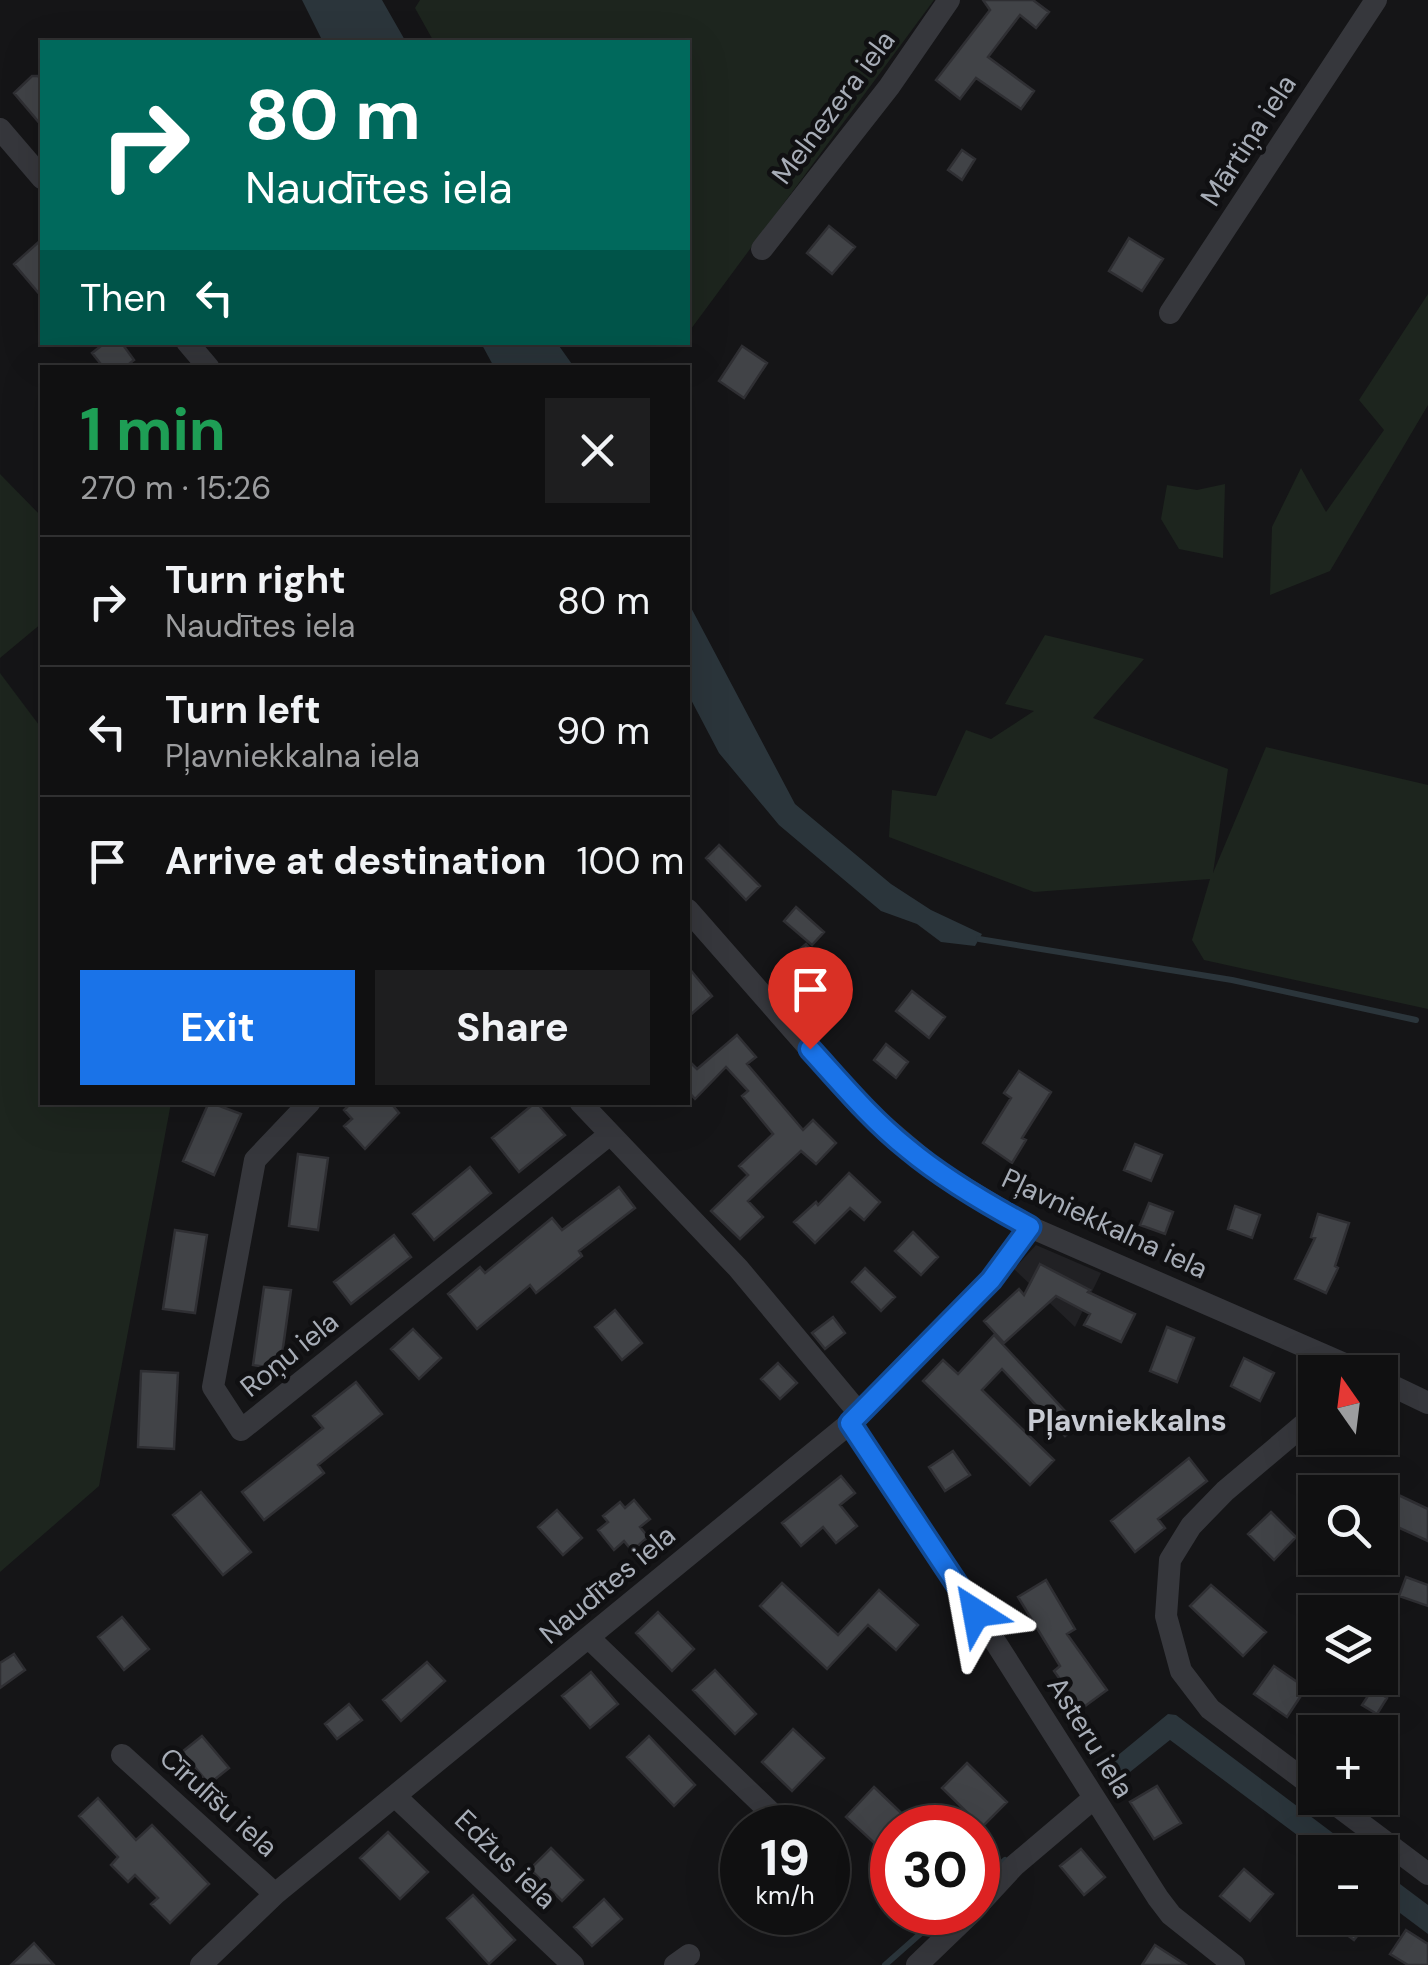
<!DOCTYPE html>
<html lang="en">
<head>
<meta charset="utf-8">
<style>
	body { margin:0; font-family:"DM Sans",sans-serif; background:#1e1e1f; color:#f1f3f6; height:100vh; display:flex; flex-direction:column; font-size:38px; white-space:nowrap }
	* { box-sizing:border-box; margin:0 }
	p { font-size:32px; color:#9c9d9f }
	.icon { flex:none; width:55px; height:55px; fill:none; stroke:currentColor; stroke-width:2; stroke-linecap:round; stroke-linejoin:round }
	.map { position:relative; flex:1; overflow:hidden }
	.panel { position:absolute; left:40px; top:365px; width:650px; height:740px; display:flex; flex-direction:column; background:#101011; border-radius:0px; box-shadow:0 10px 40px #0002,0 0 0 2px #303031 }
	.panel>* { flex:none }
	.banner { position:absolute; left:40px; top:40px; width:650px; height:305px; border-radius:0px; box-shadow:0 10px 40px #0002,0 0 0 2px #303031; background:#00695c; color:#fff; overflow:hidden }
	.needle { width:65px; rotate:346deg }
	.buttons { position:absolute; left:1298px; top:1355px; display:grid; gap:20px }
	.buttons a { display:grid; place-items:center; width:100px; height:100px; border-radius:0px; background:#101011; box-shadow:0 10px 40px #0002,0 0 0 2px #303031; font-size:50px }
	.speed { position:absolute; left:720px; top:1805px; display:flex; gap:20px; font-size:50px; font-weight:700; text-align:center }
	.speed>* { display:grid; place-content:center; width:130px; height:130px; border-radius:50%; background:#101011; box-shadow:0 10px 40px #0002,0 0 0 2px #303031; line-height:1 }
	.speed small { font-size:25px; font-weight:400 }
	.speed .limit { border:15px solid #d22; background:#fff; color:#111 }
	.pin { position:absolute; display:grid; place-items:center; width:85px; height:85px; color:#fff; margin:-102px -42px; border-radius:50% 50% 50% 0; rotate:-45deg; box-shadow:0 0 10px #0007 }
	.pin .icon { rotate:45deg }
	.me { position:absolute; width:110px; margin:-55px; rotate:326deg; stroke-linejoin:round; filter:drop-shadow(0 0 8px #0008) }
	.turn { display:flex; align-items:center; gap:35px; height:210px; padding:0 40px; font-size:45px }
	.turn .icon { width:130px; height:130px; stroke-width:2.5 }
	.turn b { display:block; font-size:70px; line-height:85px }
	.then { display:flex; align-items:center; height:95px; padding:0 40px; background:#0003; gap:20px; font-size:38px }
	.round { display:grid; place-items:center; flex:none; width:105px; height:105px; border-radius:0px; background:#1e1e1f }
	.head { display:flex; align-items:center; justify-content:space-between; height:170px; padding:0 40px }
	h1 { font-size:60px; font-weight:700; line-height:75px; color:#1e9e55 }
	.button { display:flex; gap:20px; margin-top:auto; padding:20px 40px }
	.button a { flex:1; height:115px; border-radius:0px; background:#1a73e8; color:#fff; font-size:40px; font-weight:700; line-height:115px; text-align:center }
	.button a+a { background:#1e1e1f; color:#f1f3f6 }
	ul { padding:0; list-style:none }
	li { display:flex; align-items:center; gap:30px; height:130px; padding:0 40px; border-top:2px solid #303031 }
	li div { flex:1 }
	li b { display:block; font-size:38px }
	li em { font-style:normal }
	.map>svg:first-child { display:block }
	.built { fill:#212124 }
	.green { fill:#1d251e }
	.water { fill:#2b353b }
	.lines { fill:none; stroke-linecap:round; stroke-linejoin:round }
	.stream { stroke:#2b353b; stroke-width:6 }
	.building { fill:#414347; stroke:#2f2f33; stroke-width:2.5 }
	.street { stroke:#36373c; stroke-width:22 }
	.route-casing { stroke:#114b97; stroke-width:25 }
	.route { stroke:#1a73e8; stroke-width:18 }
	.labels { text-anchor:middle; stroke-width:9; stroke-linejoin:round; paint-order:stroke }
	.street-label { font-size:28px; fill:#a7adb7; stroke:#101012 }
	.neighbourhood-label { font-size:30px; font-weight:bold; fill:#c8cbd3; stroke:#101012 }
</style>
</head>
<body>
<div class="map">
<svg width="1428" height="1965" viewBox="0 0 1428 1965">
	<rect width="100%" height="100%" fill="#151517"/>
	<!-- built -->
	<path class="built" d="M1036 1245 1101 1273 1075 1327 1014 1269Z"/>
	<!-- green -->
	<path class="green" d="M420 0H934L688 333V42H434L415 8Z
		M1428 294V405L1330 571 1270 595 1272 527 1301 468 1326 512 1384 430 1359 400Z
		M0 474 42 517V623L0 658Z
		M1225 484 1223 558 1179 549 1161 519 1167 485 1197 490Z
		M1045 635 1144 659 1093 718 1228 769 1213 873 1266 747 1428 785V1009L1204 960 1192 940 1210 879 1034 892 889 837 892 790 936 796 966 730 991 739 1034 711 1005 704Z
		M0 673 42 729V1102L171 1103 99 1486 0 1572Z"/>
	<!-- water -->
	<path class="water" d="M302 0H382L406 42H323Z
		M481 343H557L574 367H494Z
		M688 602 795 804 891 884 931 910 982 934 975 946 941 942 917 924 881 911 779 825 719 753 688 694Z
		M1168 1714 1176 1715 1358 1852H1320L1170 1740 1130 1772 1104 1781 1117 1756Z
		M1380 1869 1428 1905V1934L1380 1898Z"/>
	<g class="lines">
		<!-- stream -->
		<path class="stream" d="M979 939 1232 980 1416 1020
			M978 1884 1005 1860
			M885 1965 945 1912"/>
	</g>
	<!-- building -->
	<path class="building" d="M983 0H1033L1049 12 1036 28 1020 15 988 57 1034 91 1021 109 976 78 960 99 936 80 990 10Z
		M32 76H38L42 81V126L14 93Z
		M962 150 975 159 962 180 948 170Z
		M829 226 855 247 832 274 807 253Z
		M1129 238 1163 259 1142 291 1109 271Z
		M42 239V297L14 264Z
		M106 342H121L134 360 124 368H104L92 353Z
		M742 346 767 363 744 398 719 381Z
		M719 845 760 886 746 900 706 858Z
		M796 907 824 932 812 945 784 921Z
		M806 944 828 970 802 994 779 967Z
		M688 967 712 996 688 1017Z
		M912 991 945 1017 929 1038 896 1011Z
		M737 1035 756 1057 747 1064 803 1130 813 1120 836 1143 816 1164 801 1151 748 1201 763 1217 740 1239 711 1211 748 1175 739 1166 773 1134 742 1096 748 1091 726 1067 695 1099 688 1091V1060L697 1069Z
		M886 1044 908 1062 896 1078 874 1060Z
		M1019 1071 1051 1092 1022 1138 1026 1140 1012 1163 983 1143 1011 1098 1004 1093Z
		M209 1102 241 1114 214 1175 183 1161Z
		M352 1102H390L399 1113 365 1149 344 1126 352 1119 344 1110Z
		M536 1102 565 1135 519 1172 492 1138Z
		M1135 1144 1162 1155 1151 1181 1124 1170Z
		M298 1154 328 1158 318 1230 289 1226Z
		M470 1167 491 1193 434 1240 413 1214Z
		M849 1173 880 1202 864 1220 850 1208 815 1243 794 1222 816 1202 818 1205Z
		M619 1187 635 1208 579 1251 582 1256 536 1293 530 1285 477 1329 448 1294 480 1267 485 1273 552 1218 562 1230Z
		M1149 1203 1173 1212 1165 1234 1140 1225Z
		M1235 1206 1260 1215 1252 1238 1228 1229Z
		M1318 1214 1349 1223 1335 1266 1338 1268 1326 1293 1295 1279 1315 1238 1311 1237Z
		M175 1230 207 1235 195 1313 163 1309Z
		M913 1232 938 1257 921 1275 895 1251Z
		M394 1235 411 1257 351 1304 334 1282Z
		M1040 1264 1090 1290 1088 1292 1135 1314 1121 1342 1084 1325 1090 1314 1056 1296 1004 1343 984 1321 1019 1289 1024 1295Z
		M865 1268 895 1297 881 1311 852 1282Z
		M264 1287 291 1290 280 1369 253 1365Z
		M615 1310 642 1343 622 1360 595 1327Z
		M833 1317 845 1333 825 1349 812 1333Z
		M1167 1327 1194 1338 1177 1382 1150 1371Z
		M413 1329 441 1358 419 1379 391 1349Z
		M994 1335 1078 1425 1065 1436 1002 1369 982 1390 1054 1460 1030 1485 923 1381 943 1360 958 1374Z
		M1244 1358 1274 1373 1260 1401 1231 1386Z
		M778 1363 797 1383 780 1399 761 1379Z
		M141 1371 178 1373 174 1449 138 1447Z
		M356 1382 382 1414 318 1465 324 1473 264 1520 242 1492 323 1428 313 1416Z
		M953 1451 970 1475 945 1491 929 1467Z
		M1189 1458 1207 1481 1158 1519 1165 1528 1135 1552 1111 1521Z
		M841 1476 855 1493 840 1505 857 1526 836 1543 823 1527 801 1546 782 1523Z
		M1390 1491 1428 1509V1541L1380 1519Z
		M201 1492 251 1552 223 1575 173 1515Z
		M634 1500 650 1519 640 1527 648 1537 632 1551 624 1541 614 1550 598 1530 608 1522 603 1516 620 1502 625 1508Z
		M557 1510 582 1538 563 1555 538 1527Z
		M1271 1512 1296 1537 1274 1560 1248 1534Z
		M1406 1577 1428 1585V1606L1399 1596Z
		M1046 1580 1075 1629 1067 1634 1107 1690 1081 1709 1054 1671 1060 1666 1018 1597Z
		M782 1583 838 1635 879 1590 918 1625 896 1650 868 1625 827 1669 760 1606Z
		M1211 1585 1266 1632 1243 1656 1190 1606Z
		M658 1612 694 1649 672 1671 636 1633Z
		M122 1617 149 1649 124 1670 98 1637Z
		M14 1654 25 1670 0 1688V1663Z
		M427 1662 445 1681 401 1721 383 1700Z
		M1274 1666 1306 1688 1287 1717 1254 1694Z
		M715 1670 756 1714 735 1734 693 1690Z
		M591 1672 618 1704 590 1728 562 1696Z
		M1373 1688 1387 1698 1377 1714 1362 1705Z
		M349 1704 362 1720 337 1739 325 1724Z
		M793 1729 824 1758 792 1791 762 1762Z
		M202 1736 229 1768 209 1784 182 1752Z
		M649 1736 695 1785 674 1806 627 1757Z
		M967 1763 1007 1802 982 1827 942 1788Z
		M1157 1786 1181 1823 1154 1839 1130 1802Z
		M874 1787 917 1828H892V1840L882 1850 846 1817Z
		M98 1798 136 1840 152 1825 209 1884 170 1923 151 1904 158 1898 135 1875 128 1882 111 1865 118 1857 79 1816Z
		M388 1832 428 1872 400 1899 360 1858Z
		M551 1848 583 1880 562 1901 530 1869Z
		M1081 1849 1105 1877 1084 1895 1060 1866Z
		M1244 1869 1273 1894 1250 1921 1220 1896Z
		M473 1895 515 1940 489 1964 447 1918Z
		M604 1899 622 1919 592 1946 574 1927Z
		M1324 1918H1371L1354 1940Z
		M1406 1930 1428 1944V1965H1408L1390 1954Z
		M34 1943 54 1965H11Z
		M1155 1945 1186 1965H1142Z"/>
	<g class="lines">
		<!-- street -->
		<path class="street" d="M0 129 42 178
			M762 249 889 87 949 0
			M1170 313 1376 0
			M187 342 209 368
			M688 910 859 1105 938 1172 1030 1227 1363 1372
			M310 1102 255 1160 213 1387 241 1430 609 1135
			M580 1102 738 1268 859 1413
			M1380 1380 1428 1403
			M1315 1415 1225 1491 1191 1526 1170 1560 1166 1616 1181 1671 1210 1709 1315 1788
			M850 1423 996 1643 1158 1898 1171 1915 1234 1965
			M589 1638 787 1828
			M122 1755 275 1894
			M396 1797 573 1965
			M1327 1798 1428 1874
			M978 1905 1015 1865 1094 1798
			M201 1965 275 1894 850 1423 991 1281 1030 1227
			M675 1965 689 1955
			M917 1965 972 1912"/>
	</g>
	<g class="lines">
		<defs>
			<path id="route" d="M810 1049C841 1083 871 1119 907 1148 944 1179 987 1204 1030 1227L991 1280 850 1423 976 1613"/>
		</defs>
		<!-- route casing -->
		<use href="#route" class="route-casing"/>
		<!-- route -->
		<use href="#route" class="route"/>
	</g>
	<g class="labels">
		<!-- street labels -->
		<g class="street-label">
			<text transform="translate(833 107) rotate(-53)" y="10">Melnezera iela</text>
			<text transform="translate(1248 140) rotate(-57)" y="10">Mārtiņa iela</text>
			<text transform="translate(1105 1223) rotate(25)" y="10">Pļavniekkalna iela</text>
			<text transform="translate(289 1354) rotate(-39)" y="10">Roņu iela</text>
			<text transform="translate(607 1584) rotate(-40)" y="10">Naudītes iela</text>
			<text transform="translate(1091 1737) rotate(58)" y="10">Asteru iela</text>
			<text transform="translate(219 1802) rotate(42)" y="10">Cīrulīšu iela</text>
			<text transform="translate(506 1859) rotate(44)" y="10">Edžus iela</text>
		</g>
		<!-- neighbourhood labels -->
		<g class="neighbourhood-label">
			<text x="1127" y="1431">Pļavniekkalns</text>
		</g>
	</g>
</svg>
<div class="buttons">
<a><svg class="needle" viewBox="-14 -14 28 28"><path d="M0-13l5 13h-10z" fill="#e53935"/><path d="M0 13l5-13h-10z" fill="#9c9d9f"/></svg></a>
<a><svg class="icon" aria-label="search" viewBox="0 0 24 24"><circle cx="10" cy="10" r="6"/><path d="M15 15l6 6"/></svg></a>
<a><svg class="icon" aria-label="layers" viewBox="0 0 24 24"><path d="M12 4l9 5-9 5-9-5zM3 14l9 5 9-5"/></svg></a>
<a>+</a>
<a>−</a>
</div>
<div class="speed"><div>19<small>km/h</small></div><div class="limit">30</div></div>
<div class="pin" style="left:810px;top:1049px;background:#d93025"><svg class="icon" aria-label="arrive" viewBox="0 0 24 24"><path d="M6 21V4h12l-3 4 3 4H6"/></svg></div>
<svg class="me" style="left:976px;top:1613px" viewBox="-20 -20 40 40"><path d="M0-17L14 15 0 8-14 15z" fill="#1a73e8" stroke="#fff" stroke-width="4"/></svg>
<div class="banner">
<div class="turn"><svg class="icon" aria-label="right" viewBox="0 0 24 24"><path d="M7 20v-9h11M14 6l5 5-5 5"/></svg><div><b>80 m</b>Naudītes iela</div></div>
<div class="then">Then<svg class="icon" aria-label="left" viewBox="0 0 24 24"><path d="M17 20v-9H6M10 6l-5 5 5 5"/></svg></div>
</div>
<section class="panel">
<div class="head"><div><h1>1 min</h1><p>270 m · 15:26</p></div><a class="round"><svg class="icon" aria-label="close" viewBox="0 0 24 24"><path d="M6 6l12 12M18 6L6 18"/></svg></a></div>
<ul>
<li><svg class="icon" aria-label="right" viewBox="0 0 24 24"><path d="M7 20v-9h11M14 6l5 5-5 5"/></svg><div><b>Turn right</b><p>Naudītes iela</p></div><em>80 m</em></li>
<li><svg class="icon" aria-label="left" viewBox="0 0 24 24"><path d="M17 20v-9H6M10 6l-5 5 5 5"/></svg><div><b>Turn left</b><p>Pļavniekkalna iela</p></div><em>90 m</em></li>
<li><svg class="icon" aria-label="arrive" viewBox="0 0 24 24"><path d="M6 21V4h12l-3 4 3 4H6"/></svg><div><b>Arrive at destination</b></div><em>100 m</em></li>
</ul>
<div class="button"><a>Exit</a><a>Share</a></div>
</section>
</div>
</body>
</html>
